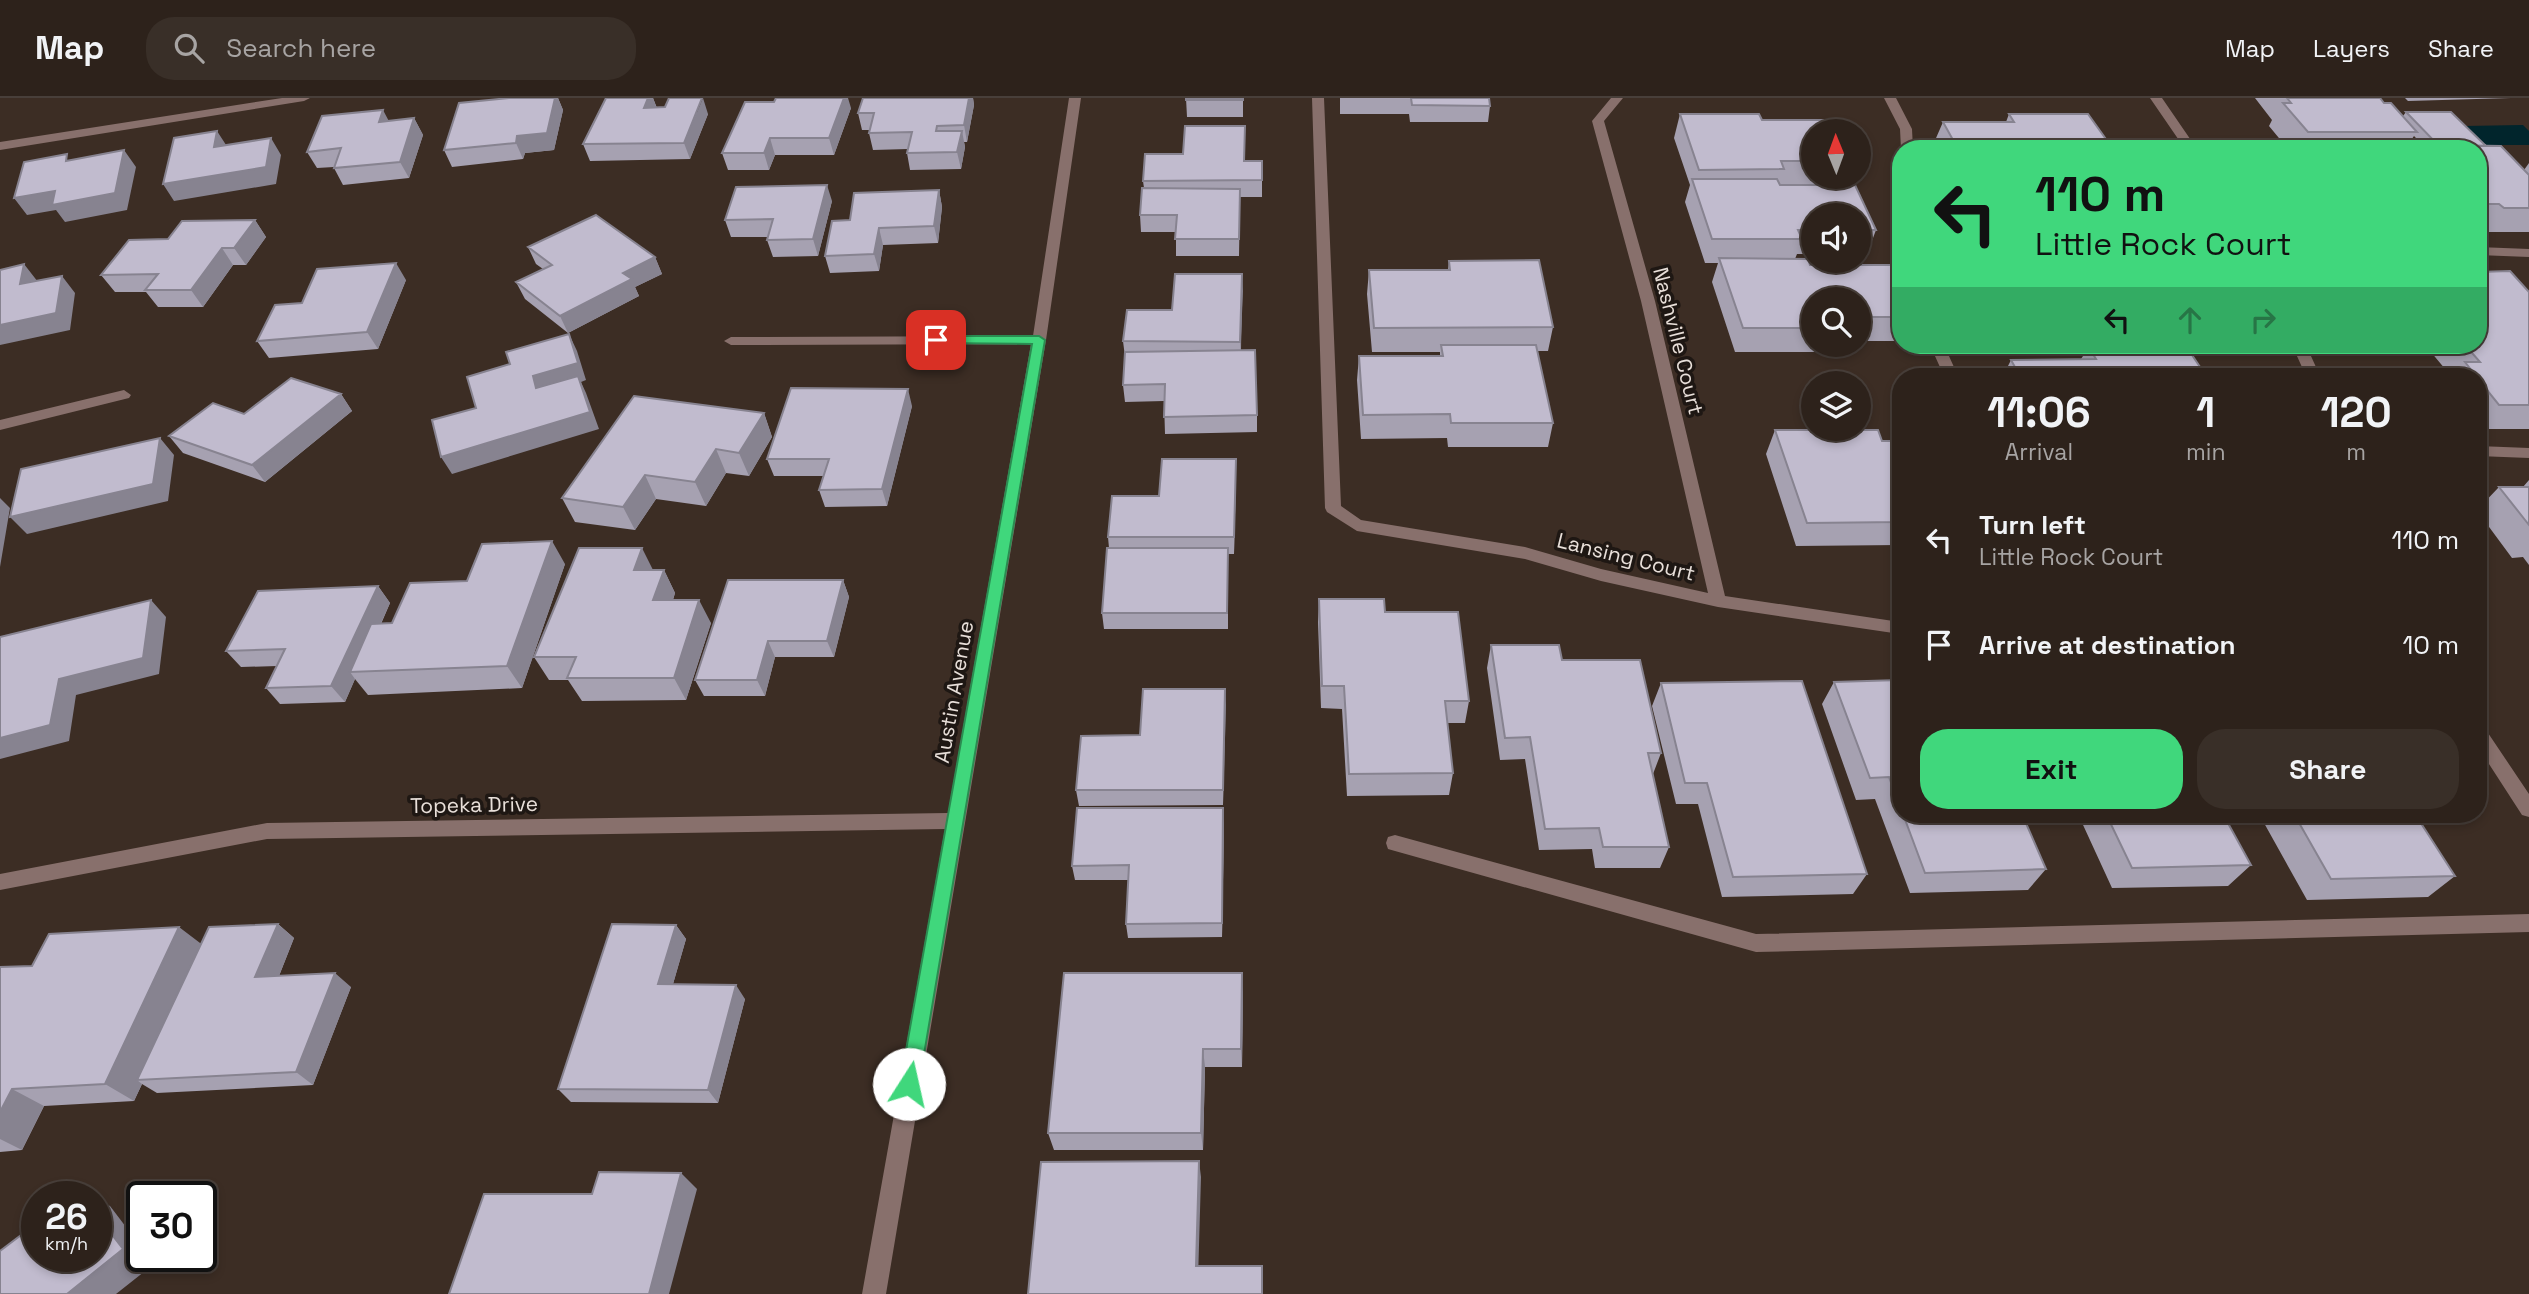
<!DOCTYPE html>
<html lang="en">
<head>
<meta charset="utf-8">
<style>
	body { margin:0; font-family:"Space Grotesk",sans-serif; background:#392f28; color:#f1f3f6; height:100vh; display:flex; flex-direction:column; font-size:26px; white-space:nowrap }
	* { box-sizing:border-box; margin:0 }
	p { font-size:23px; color:#a7a4a3 }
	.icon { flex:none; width:38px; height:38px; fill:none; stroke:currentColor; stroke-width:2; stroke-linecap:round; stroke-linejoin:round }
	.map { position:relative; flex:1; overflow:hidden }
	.drawer { position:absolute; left:1892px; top:270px; width:595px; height:455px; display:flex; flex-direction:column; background:#2d221b; border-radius:28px; box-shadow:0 4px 10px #0003,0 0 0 2px #483f3a }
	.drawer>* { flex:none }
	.banner { position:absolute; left:1892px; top:42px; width:595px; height:214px; border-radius:28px; box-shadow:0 4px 10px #0003,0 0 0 2px #483f3a; background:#40d77c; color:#111; overflow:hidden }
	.needle { width:46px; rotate:359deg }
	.fabs { position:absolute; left:1801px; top:21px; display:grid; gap:14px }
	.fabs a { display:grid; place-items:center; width:70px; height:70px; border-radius:50%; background:#2d221b; box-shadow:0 4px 10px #0003,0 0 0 2px #483f3a; font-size:35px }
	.speed { position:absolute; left:21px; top:1083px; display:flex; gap:14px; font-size:35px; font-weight:700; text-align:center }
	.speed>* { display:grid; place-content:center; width:91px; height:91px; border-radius:50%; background:#2d221b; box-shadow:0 4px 10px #0003,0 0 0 2px #483f3a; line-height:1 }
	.speed small { font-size:18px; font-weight:400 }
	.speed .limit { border:4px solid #111; border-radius:10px; background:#fff; color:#111 }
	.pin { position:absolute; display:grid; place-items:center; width:60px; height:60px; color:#fff; margin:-30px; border-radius:14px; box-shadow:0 4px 10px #0006 }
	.me { position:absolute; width:77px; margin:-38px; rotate:10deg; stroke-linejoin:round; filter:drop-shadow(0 0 5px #0008) }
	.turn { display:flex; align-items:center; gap:24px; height:147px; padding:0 28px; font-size:32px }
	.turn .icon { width:91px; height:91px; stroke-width:2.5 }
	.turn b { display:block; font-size:49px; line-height:60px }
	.lanes { display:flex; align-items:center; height:66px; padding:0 28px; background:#0003; justify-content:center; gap:35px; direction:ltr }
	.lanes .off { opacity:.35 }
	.eta { display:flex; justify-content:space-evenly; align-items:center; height:119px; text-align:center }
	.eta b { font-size:42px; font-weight:800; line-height:49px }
	.cta { display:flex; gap:14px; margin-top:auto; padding:14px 28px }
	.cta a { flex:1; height:80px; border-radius:28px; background:#40d77c; color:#111; font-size:28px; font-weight:800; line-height:80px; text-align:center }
	.cta a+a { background:#392f28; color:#f1f3f6 }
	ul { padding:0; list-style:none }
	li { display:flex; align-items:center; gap:21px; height:105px; padding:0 28px }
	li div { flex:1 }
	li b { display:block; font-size:26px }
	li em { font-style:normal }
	header { display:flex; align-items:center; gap:42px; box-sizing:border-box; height:98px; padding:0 35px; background:#2d221b; border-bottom:2px solid #483f3a }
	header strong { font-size:33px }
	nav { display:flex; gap:38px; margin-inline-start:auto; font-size:24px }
	.search { width:490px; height:63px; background:#392f28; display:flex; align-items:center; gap:18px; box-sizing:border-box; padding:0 24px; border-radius:28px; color:#a7a4a3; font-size:26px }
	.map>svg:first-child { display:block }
	.water { fill:#01252c }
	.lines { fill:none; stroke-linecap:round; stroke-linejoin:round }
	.minor { fill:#88706c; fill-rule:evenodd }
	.wall { fill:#a6a1b1 }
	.shaded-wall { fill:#878390 }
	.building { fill:#c1bbce; stroke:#878390; stroke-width:2 }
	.route { fill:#40d77c; stroke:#2a8c51; stroke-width:2 }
	.labels { text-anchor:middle; stroke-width:7; stroke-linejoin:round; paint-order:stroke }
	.street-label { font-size:21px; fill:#e8dfd9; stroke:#1e1713 }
</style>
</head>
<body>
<header>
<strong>Map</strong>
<div class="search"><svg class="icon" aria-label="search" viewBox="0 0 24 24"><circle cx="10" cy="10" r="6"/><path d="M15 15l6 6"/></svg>Search here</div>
<nav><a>Map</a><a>Layers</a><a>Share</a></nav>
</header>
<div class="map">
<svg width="2529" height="1196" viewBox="0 0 2529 1196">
	<rect width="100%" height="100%" fill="#3c2d24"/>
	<!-- water -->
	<path class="water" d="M2523 27 2529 33V47H2483L2464 28Z"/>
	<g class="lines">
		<!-- minor -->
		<path class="minor" d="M282 0H310L304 3 0 52V44Z
			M1069 0H1081L1046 242 886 1196H862L945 731 267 741 0 792V776L267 725 948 715 1031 246 731 247 724 243 731 239 1033 238Z
			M1312 0H1324L1341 408 1361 422 1525 449 1601 471 1708 495 1641 203 1592 23 1611 0H1623L1604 23 1655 203 1725 498 1900 524V536L1718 509 1601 483 1525 461 1357 433 1327 414 1325 410Z
			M1884 0H1896L1912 31 1913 51H1901L1900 31Z
			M2150 0H2162L2197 51H2185Z
			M2478 149 2529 151V159L2478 157Z
			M1930 247H1944L1958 278H1944Z
			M2292 247H2306L2320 278H2306Z
			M124 292 131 297 129 300 0 332V322Z
			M2478 348 2529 350V360L2478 358Z
			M2478 627 2484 629 2529 696V719L2522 717 2478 649Z
			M1395 737 1756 836 2529 816V834L1756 854 1395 753 1388 751 1386 745 1388 739Z"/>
	</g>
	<!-- wall -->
	<path class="wall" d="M509 0H558L563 12 554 52 525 55 523 61 452 69 444 52Z
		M653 0 657 10 665 9 708 16 690 61 590 63 583 46Z
		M863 0H973L974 7 967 44H964L965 49 961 71 910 72 907 55 908 51 873 52 869 35 870 32H862L858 15Z
		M1186 0H1243V19H1187Z
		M1340 0H1489L1490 8 1488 24H1410L1409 16H1340Z
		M2255 0H2380L2384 5 2403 18 2406 14 2486 48 2524 72 2529 65V134H2485L2481 129H2478V51H2427L2414 38 2405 51H2288L2269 28 2272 22Z
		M2405 0H2511L2408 3Z
		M851 10 834 57H775L769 72H728L722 55Z
		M1680 16 1762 22 1813 33V79H1848L1845 86 1876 132 1867 156H1858V117H1813V156H1797L1795 161 1810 167 1900 186V243H1858V201H1813V247H1831L1828 254H1735L1712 184 1718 165H1705L1685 104 1690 87 1674 40Z
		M2009 16 2113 51H1935L1933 47 1943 24H2006Z
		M414 20 423 37 409 80 343 87 334 70V69L317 70 307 54 388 23Z
		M1245 63H1262V99H1240L1239 158H1176V134H1141L1140 117 1144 90 1143 83Z
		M939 92 942 109 938 145 883 147 879 173 830 175 825 158 850 122Z
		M832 103 818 158 773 159 767 142 768 139H731L725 122Z
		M255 122 266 139 246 167H233L203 209H158L146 194H115L101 177Z
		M528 149 655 159 662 176 635 189 639 198 568 235 525 201 516 184 543 171 536 166Z
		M1449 163 1553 229 1548 253H1537L1553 325 1548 349H1448L1447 340 1361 341 1357 282 1359 258H1440V254H1372L1367 196 1369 172H1448Z
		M1242 176 1241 252 1257 317V334L1165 336 1164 303 1125 304 1123 287 1125 259 1123 243 1172 212Z
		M406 182 378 251 269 260 257 243 302 205Z
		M2529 194V331H2478V278H2451L2425 247H2478Z
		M2001 247H2197L2191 255 2206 278H2003L2011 262 2081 261 2083 258H2007Z
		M341 296 352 313 265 384 183 355 169 338 244 316Z
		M912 308 887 408 825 409 819 392 824 378H774L767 361Z
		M764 315 772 339 749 378 726 375 706 408 656 401 635 432 575 424 562 400Z
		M1775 332 1882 343H1900V447L1796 448 1766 356Z
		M1236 378 1234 456H1228V531H1104L1102 515 1109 450 1108 439 1159 398Z
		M2529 382V467L2523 459 2512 460 2478 414V411L2499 389H2523Z
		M565 466 522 590 368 597 355 581 345 604 280 606 266 590 277 568 241 569 226 553 378 488 390 505 381 526 392 525Z
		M653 472H664L675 495 673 502 711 525 686 602 582 603 568 582H549L534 559Z
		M843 482 849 499 834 559H775L765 598H704L695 582Z
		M1319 501 1385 514 1469 603 1465 625H1447L1453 675 1449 697 1347 698 1342 611 1321 610 1318 524Z
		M1491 547 1661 655 1653 676 1669 749 1660 770H1595L1592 751 1539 752 1525 661 1500 662 1487 570Z
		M1900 582V716H2022L2046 771 2028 792 1910 795 1875 701 1856 702 1822 606 1834 584Z
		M1661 585 1867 776 1853 796 1722 799 1698 706H1676L1652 608Z
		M1225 591 1223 707 1079 708 1076 692 1140 637Z
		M2078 716H2223L2251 767 2228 788 2112 790Z
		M2259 716H2415L2455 778 2428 799 2307 802Z
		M1224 725 1222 839 1128 840 1126 826 1128 782H1075L1072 768Z
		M278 826 294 840 279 878 351 889 313 987 157 995 142 986 134 1003 44 1008 22 1052 0 1054V869L32 868 201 846Z
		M676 827 686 841 673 886 745 901 718 1005 571 1004 558 991Z
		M1243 894 1242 969H1205L1203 1052H1054L1048 1035Z"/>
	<!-- shaded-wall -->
	<path class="shaded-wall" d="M555 0H558L563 12 554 52 525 55 523 61 516 45 517 38Z
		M648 0H653L657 11 644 10Z
		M703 0 708 16 690 61 684 45Z
		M844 0H848L851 10 834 57 829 40Z
		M969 0H973L974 7 967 44 964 27Z
		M383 12 392 29 379 24Z
		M414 20 423 37 409 80 400 64Z
		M217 33 228 50 214 49Z
		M962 33 965 49 961 71 957 54Z
		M271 40 281 57 276 86 174 103 163 86Z
		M770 40 775 57 769 72 764 55Z
		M124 52 136 69 127 112 65 124 56 112 27 117 14 100Z
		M827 87 832 103 818 158 813 141Z
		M939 92 942 109 938 145 934 128Z
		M255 122 266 139 246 167 234 150Z
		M879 130 883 147 879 173 874 156Z
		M222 150 233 167 203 209 191 192Z
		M655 159 662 176 635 189 639 198 568 235 560 218 623 175Z
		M396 165 406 182 378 251 367 234Z
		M24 166 38 184 20 186Z
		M1242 176 1243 193 1240 261V244Z
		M62 178 75 195 70 232 0 247V227Z
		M569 236 577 253 586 282 581 284 586 295 599 331 452 376 441 359 536 290 533 278Z
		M908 291 912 308 887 408 882 391Z
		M341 296 352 313 265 384 252 367Z
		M764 315 772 339 749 378 739 355Z
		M160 340 174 357 168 403 27 436 10 419Z
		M716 351 726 375 706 408 695 384Z
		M1236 361V378L1234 456V439Z
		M645 377 656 401 635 432 623 409Z
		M0 400 10 410 0 469Z
		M552 443 565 466 522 590 507 568Z
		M642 450 654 474 634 472Z
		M664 472 675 495 665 526 653 502Z
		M843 482 849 499 834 559 827 543Z
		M378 488 390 505 359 574H350L355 581 345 604 331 588Z
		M151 502 166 519 159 576 76 597 69 643 0 661V640L59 581Z
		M699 502 711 525 686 602 674 580Z
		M768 543 775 559 765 598 757 582Z
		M1225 591 1226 607 1223 707V692Z
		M1223 710 1224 725 1222 839V825Z
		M278 826 294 840 273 893 255 879Z
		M676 827 686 841 669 900 658 886Z
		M179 829 204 848 137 982 142 986 134 1003 105 986Z
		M335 875 351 889 313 987 296 974Z
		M1242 875 1243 894 1242 969 1241 951Z
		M736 887 745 901 718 1005 708 992Z
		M1203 951 1205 969 1203 1052 1201 1035Z
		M12 991 44 1008 22 1052 0 1041V1014Z
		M1199 1063 1201 1079 1198 1182 1196 1168Z
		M681 1075 697 1091 669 1196H649Z
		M79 1093 91 1099H84Z
		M96 1101 110 1108 142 1150V1158H148L154 1166 116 1196H67L96 1116Z"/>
	<!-- building -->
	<path class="building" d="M509 0H555L547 35 517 38 516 45 444 52 459 5Z
		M606 0H648L644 10 665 9 669 0H702L684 45 583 46Z
		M776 0H844L829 40H770L764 55H722L745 4H774Z
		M863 0H969L964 27 937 28 936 33H962L957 54 907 55 912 34 869 35 874 15H858Z
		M1186 0H1243V2H1186Z
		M1411 0H1489L1490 8 1412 7Z
		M2287 0H2380L2384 5H2391L2417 34H2308L2283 5H2291Z
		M383 12 379 24 414 20 400 64 334 70 341 50 307 54 322 18Z
		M2406 14H2451L2486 48H2439Z
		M1680 16H1759L1762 22H1833L1839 33H1813V63H1781L1784 71 1699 72Z
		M2009 16H2088L2113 51H1958L1943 24H2014Z
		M1185 28H1245L1244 63H1262V82L1143 83 1145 56H1183Z
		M217 33 214 49 271 40 266 69 163 86 174 40Z
		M2303 47H2359L2362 51H2306Z
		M2442 47 2501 48 2529 77V110H2504L2499 106H2478V51H2445Z
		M124 52 115 95 52 107 55 93 14 100 24 64 67 56 66 63Z
		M1692 81H1777L1780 87H1855L1876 132H1858V117H1813V132H1798L1802 141H1712Z
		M827 87 813 141 767 142 773 121 725 122 736 89Z
		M1142 90 1240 91 1239 141H1175L1177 117H1140Z
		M939 92 934 128 879 130 874 156 825 158 832 123 850 122 854 95Z
		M596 117 655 159 623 175 632 181 560 218 516 184 552 167 528 149Z
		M255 122 234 150H222L191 192H145L158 176 101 177 129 142 168 141 182 123Z
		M1719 160 1808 161 1810 167H1892L1900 186V219H1858V201H1813V230H1743Z
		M1539 162 1553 229 1374 230 1369 172H1450L1449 163Z
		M396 165 367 234 257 243 275 207 302 205 317 171Z
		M24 166 20 186 62 178 56 215 0 227V172Z
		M2510 173 2529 194V307H2499L2478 281V278H2476L2465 264H2480L2465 247H2478V174Z
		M1175 176H1242L1240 244 1123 243 1127 212H1172Z
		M569 236 578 265 533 278 536 290 578 278 590 314 441 359 432 322 476 310 467 279 510 266 506 254Z
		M1441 247H1536L1553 325H1451L1450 316 1363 317 1359 258H1443Z
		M2088 248H2186L2206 278H2020L2011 262 2096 261Z
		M1255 252 1257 317 1164 319 1165 286 1123 287 1125 254Z
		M291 280 341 296 252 367 169 338 213 305 244 316Z
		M791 290 908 291 882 391 819 392 829 361H767Z
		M634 298 764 315 739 355 716 351 695 384 645 377 623 409 562 400Z
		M1775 332H1878L1882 343H1900V424L1807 425Z
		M160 340 153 386 10 419 21 371Z
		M1162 361H1236L1234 439H1108L1112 398H1159Z
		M2499 389H2529V427Z
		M552 443 507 568 350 574 371 526 392 525 410 485 467 483 482 446Z
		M579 450H642L634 472H664L653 502H699L674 580H567L576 559H534Z
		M1107 450H1228L1227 515H1102Z
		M728 482H843L827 543H768L757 582H695Z
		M378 488 331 588 266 590 285 551 226 553 258 493Z
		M1319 501H1384L1385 514H1458L1469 603H1445L1453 675 1349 676 1344 588H1322Z
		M151 502 143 560 59 581 50 627 0 640V539Z
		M1491 547H1559L1562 562H1640L1661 655H1648L1669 749H1603L1599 730 1545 731 1530 639 1505 640Z
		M1900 582V710L1889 679 1870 680 1834 584Z
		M1802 583 1867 776 1733 779 1707 685H1685L1661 585Z
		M1143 591H1225L1223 692H1076L1081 638 1140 637Z
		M1077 710H1223L1222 825 1126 826 1129 767 1072 768Z
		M1903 716H2022L2046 771 1925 775Z
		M2106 716H2223L2251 767 2132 770Z
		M2294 716H2415L2455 778 2331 781Z
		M278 826 255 879 335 875 296 974 137 982 209 829Z
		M612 826 676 827 658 886 736 887 708 992 558 991Z
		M179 829 105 986 12 991 0 1014V869L32 868 49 836Z
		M1064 875H1242L1241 951H1203L1201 1035H1048Z
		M1199 1063 1196 1168H1262V1196H1028L1041 1064Z
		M599 1074 681 1075 649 1196H449L484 1096H592Z
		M79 1093 84 1099H71Z
		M96 1116 123 1151 67 1196H0V1153L37 1125V1158H96Z"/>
	<!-- route -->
	<path class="route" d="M936 238H1039L1045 242 919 986 916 992 909 995 902 992 900 986 1032 246 932 245V240Z"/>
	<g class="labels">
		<!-- street labels -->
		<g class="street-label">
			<text transform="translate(1678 243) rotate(76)" y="7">Nashville Court</text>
			<text transform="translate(1626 459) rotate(14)" y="7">Lansing Court</text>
			<text transform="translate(954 594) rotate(-80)" y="7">Austin Avenue</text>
			<text transform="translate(474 707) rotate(-1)" y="7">Topeka Drive</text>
		</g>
	</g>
</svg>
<div class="fabs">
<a><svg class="needle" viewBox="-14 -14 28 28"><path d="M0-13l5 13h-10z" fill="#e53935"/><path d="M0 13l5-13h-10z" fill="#a7a4a3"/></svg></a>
<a><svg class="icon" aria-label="sound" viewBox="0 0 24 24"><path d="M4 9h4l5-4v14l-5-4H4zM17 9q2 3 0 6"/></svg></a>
<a><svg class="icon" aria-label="search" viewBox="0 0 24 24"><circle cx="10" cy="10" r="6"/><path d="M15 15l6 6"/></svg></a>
<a><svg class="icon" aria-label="layers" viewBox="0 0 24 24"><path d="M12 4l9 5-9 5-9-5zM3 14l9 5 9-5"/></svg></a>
</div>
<div class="speed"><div>26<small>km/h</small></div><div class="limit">30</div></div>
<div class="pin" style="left:936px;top:242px;background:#d93025"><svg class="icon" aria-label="arrive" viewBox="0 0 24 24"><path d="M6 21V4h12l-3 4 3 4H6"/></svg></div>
<svg class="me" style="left:909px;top:986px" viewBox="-20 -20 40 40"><circle r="19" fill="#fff"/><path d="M0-13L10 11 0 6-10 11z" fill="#40d77c"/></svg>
<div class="banner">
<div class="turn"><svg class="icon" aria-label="left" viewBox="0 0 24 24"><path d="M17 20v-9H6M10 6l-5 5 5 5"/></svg><div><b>110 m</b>Little Rock Court</div></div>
<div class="lanes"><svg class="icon" aria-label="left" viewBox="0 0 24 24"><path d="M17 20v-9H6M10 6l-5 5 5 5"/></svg><svg class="icon off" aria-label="ahead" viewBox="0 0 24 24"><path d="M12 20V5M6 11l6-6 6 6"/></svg><svg class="icon off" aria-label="right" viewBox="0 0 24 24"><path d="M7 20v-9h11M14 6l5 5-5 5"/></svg></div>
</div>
<section class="drawer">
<div class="eta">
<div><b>11:06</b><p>Arrival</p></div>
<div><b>1</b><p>min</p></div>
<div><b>120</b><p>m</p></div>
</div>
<ul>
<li><svg class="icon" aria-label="left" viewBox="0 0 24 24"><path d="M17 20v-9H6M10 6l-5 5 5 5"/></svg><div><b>Turn left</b><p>Little Rock Court</p></div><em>110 m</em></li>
<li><svg class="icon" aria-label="arrive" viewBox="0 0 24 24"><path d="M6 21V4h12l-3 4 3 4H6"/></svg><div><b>Arrive at destination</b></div><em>10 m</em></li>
</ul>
<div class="cta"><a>Exit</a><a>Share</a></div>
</section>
</div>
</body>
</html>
